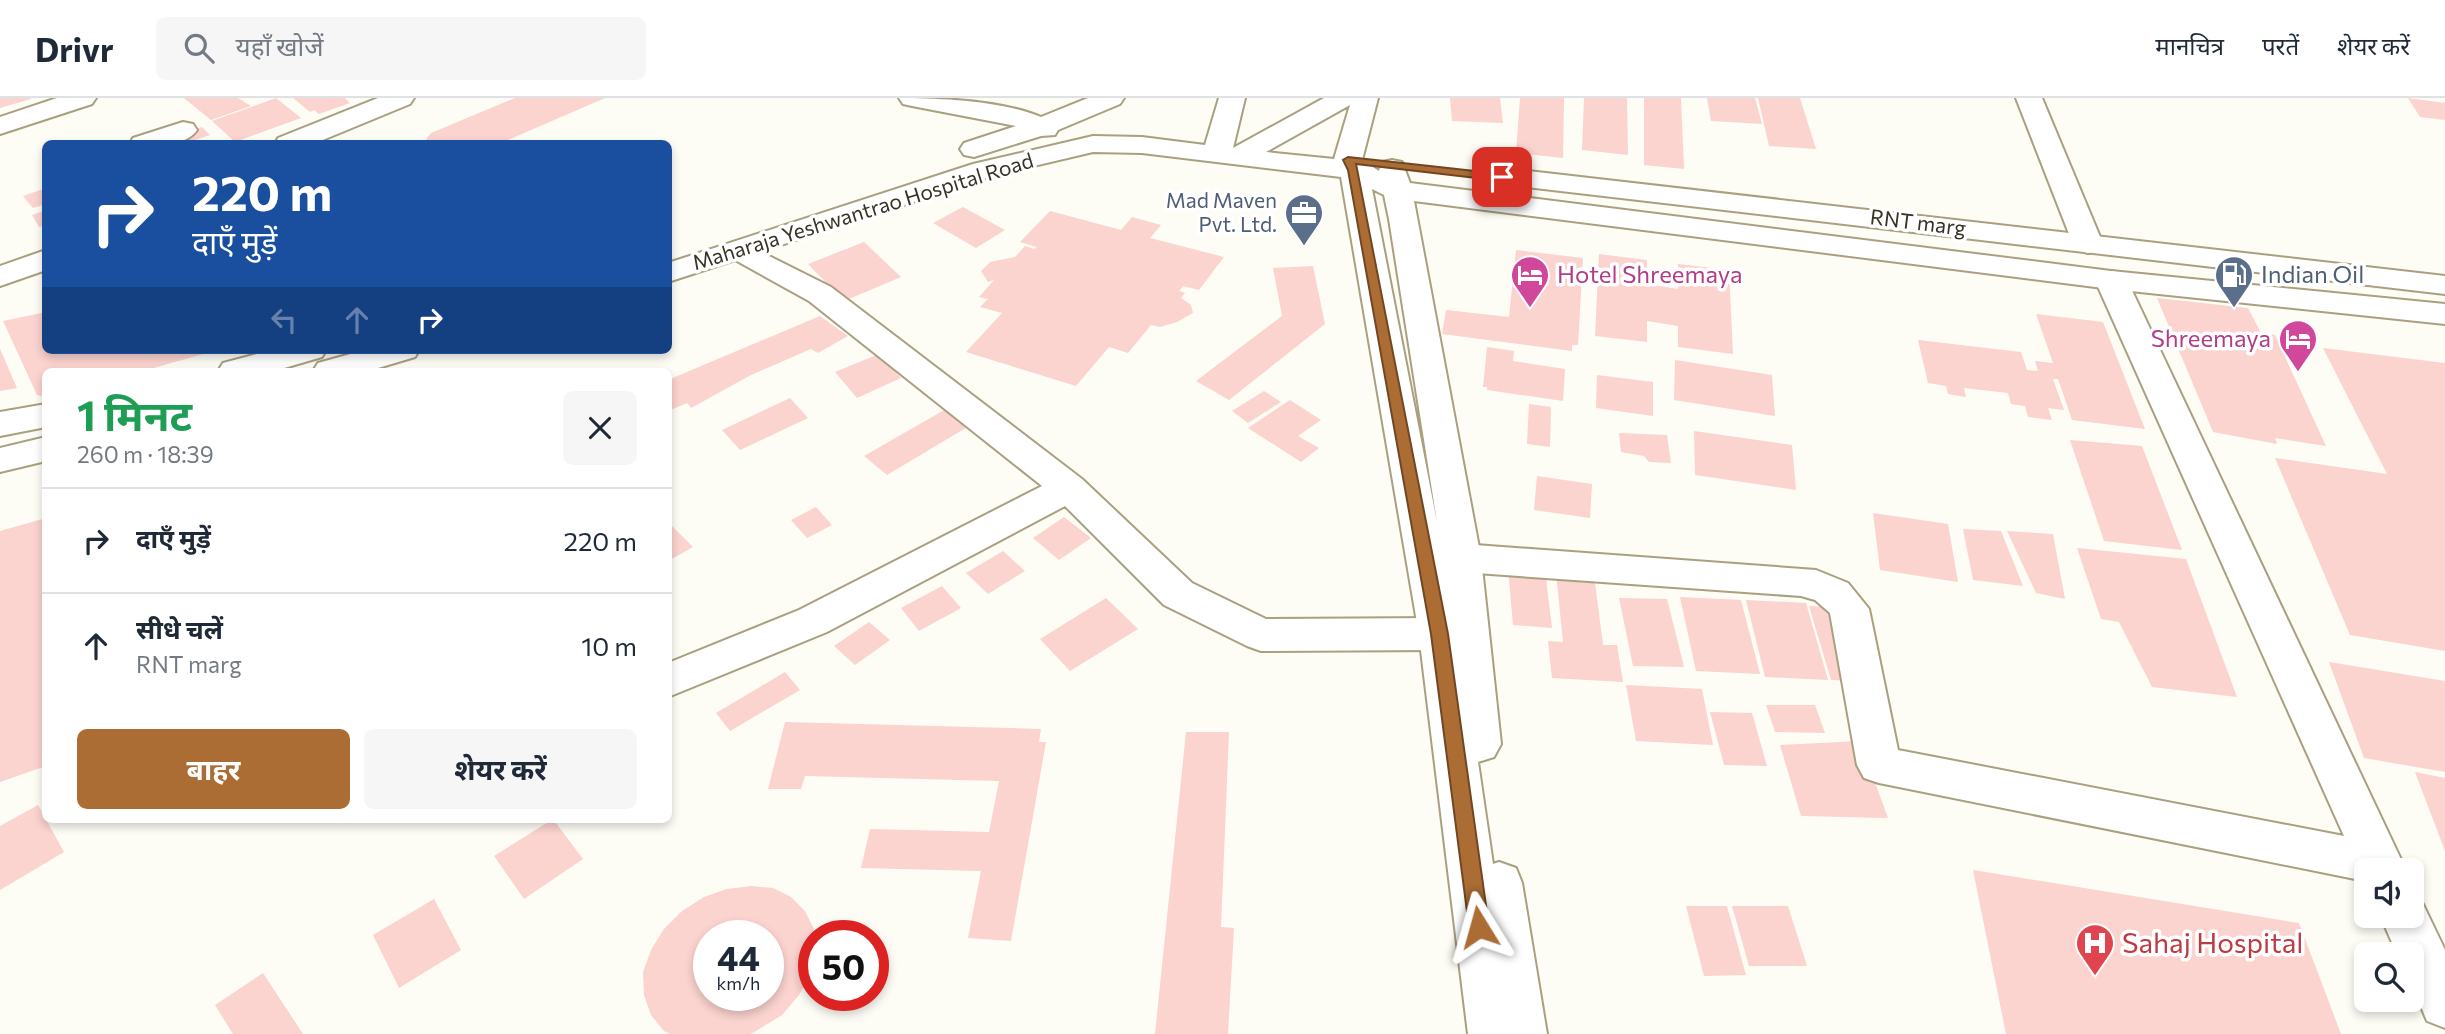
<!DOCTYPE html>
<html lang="hi">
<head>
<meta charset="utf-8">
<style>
	body { margin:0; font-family:Commissioner,"Noto Sans Devanagari",sans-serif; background:#f6f6f7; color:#1f2937; height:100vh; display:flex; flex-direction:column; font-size:26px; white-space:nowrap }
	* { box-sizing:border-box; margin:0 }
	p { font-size:23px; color:#747a83 }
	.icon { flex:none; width:38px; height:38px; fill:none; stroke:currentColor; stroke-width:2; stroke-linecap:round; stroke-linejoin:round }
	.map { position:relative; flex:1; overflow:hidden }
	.side { position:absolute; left:42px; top:270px; width:630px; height:455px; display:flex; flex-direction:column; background:#fff; border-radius:10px; box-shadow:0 4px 10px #0003 }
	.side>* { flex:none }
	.top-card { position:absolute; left:42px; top:42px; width:630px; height:214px; border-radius:10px; box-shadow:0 4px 10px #0003; background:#1a4fa0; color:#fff; overflow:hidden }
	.tools { position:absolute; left:2354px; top:760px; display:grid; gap:14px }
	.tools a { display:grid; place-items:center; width:70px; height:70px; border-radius:10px; background:#fff; box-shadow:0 4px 10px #0003; font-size:35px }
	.speed { position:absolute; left:693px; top:822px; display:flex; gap:14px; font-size:35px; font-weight:700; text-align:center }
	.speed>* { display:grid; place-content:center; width:91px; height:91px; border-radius:50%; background:#fff; box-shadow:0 4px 10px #0003; line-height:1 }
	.speed small { font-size:18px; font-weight:400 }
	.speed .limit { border:10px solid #d22; background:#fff; color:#111 }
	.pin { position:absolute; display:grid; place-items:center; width:60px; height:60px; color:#fff; margin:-30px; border-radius:14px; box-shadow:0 4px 10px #0006 }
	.me { position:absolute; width:77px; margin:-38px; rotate:352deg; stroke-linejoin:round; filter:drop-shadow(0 0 5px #0008) }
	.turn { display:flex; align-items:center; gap:24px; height:147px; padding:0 35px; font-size:32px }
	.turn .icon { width:91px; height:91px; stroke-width:2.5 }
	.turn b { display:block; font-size:49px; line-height:60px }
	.lanes { display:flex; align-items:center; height:66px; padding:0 35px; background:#0003; justify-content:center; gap:35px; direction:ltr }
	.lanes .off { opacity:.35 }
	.round { display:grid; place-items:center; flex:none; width:74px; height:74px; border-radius:10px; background:#f6f6f7 }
	.head { display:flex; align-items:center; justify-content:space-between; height:119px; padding:0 35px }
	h1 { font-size:42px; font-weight:700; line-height:52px; color:#1e9e55 }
	.primary-button { display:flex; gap:14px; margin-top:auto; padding:14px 35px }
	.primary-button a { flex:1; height:80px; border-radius:10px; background:#ac6d34; color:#fff; font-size:28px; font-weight:700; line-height:80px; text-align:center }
	.primary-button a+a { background:#f6f6f7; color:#1f2937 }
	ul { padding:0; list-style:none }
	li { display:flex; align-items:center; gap:21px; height:105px; padding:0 35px; border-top:2px solid #e0e1e3 }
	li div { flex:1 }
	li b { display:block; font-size:26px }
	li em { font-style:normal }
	header { display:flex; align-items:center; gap:42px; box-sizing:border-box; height:98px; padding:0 35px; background:#fff; border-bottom:2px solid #e0e1e3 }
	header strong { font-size:33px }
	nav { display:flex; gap:38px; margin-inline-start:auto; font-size:24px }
	.search { width:490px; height:63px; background:#f6f6f7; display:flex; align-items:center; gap:18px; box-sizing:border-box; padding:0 24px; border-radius:10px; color:#747a83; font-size:26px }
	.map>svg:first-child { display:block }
	.building { fill:#fbd3cf; fill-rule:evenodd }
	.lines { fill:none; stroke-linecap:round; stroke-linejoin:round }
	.minor-casing { stroke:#a9a080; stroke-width:4 }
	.major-casing { stroke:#a9a080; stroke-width:4 }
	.minor { fill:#fff; fill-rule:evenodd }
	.major { fill:#fff; fill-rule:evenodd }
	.route { fill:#ac6d34; stroke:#704722; stroke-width:2 }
	.labels { text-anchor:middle; stroke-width:7; stroke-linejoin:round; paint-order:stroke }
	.far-service-label { font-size:21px; fill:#4e5e75; stroke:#fff; text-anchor:end }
	.far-street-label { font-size:21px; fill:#363325; stroke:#fff }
	.hotel-label { font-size:24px; fill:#b23c85; stroke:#fff; text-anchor:start }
	.service-label { font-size:24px; fill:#4e5e75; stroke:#fff; text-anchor:start }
	.near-health-label { font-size:28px; fill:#be3a42; stroke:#fff; text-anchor:start }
</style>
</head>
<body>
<header>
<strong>Drivr</strong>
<div class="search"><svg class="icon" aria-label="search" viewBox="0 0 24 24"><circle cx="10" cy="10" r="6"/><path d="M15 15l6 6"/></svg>यहाँ खोजें</div>
<nav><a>मानचित्र</a><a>परतें</a><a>शेयर करें</a></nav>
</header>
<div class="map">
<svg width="2445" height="936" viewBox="0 0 2445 936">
	<rect width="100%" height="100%" fill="#fdfcf5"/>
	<!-- building -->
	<path class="building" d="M0 0H31V1L0 10Z
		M184 0H238L251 8 211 22Z
		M276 0 301 20 235 44 212 23Z
		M293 0H345L350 5 319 16 314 12 310 14Z
		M515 0H605L499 46H432L426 41 431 35Z
		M1450 0H1500L1503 25 1452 23Z
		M1520 0H1564L1563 60 1516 55Z
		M1584 0H1627L1628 57 1582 52Z
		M1644 0H1681L1684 71 1644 67Z
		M1707 0H1755L1762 26 1711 23Z
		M1758 0H1800L1816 51 1769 48Z
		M2408 0 2445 5V22L2420 19Z
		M202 29 210 37 192 43 194 46H157Z
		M46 90V106L33 110 23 98Z
		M963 109 1005 132 976 150 933 125Z
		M46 112V127L39 129 32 117Z
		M1050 113 1121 132 1132 119 1161 127 1150 140 1224 159 1199 192 1183 188 1179 193 1185 195 1181 200 1191 207 1193 215 1177 224 1160 229 1151 227 1128 255 1109 249 1076 288 966 254 1002 215 980 209 988 201 979 199 994 182 988 184 981 173 990 164 1015 159 1025 148 1034 151 1037 149 1020 144Z
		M864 144 901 179 844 203 808 166Z
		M1516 152 1583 160 1578 247H1572V253L1442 236 1446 212 1509 219Z
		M1599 156 1647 162V186L1678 191V166L1729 172 1733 256 1678 249V228L1647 223V244L1595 238Z
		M1313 168 1325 226 1229 302 1196 283 1282 218 1273 170Z
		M2157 200 2248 210 2261 235 2275 237 2326 348 2275 340 2277 346 2213 334Z
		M46 214V252L214 253 143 273H46V301L42 302V298L37 297 3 223Z
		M2036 216 2103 224 2145 331 2072 322 2058 281H2053L2064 312 2048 310 2052 322 2028 319 2025 308 2011 306 2008 295 1964 290 1966 299 1948 296 1946 288 1928 285 1918 242 2021 254 2027 272 2038 273 2035 263 2053 265Z
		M820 218 848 238 818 255 811 251 751 277 691 310 687 305 668 313V282Z
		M1487 249 1514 253 1513 263 1565 271 1563 303 1487 292V289H1483Z
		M2323 250 2445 265V553L2350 537 2275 360 2387 376Z
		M0 251 17 290 0 293Z
		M879 256 901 280 857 300 835 274Z
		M1675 262 1772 277 1775 318 1674 302Z
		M1597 277 1653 284V318L1596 310Z
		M1264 293 1281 304 1248 325 1232 313Z
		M790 300 808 320 740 352 722 332Z
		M1290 302 1321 322 1298 338 1319 350 1301 364 1248 330Z
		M1529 306 1551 309 1550 349 1527 346Z
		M946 311 969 328 887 377 864 358Z
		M1694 333 1792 347 1796 392 1695 377Z
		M1619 335 1667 337 1671 365 1649 364 1644 358 1621 354Z
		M2070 342 2142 348 2182 452 2104 443Z
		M1537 378 1592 386 1590 420 1534 412Z
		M816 409 832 427 807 440 791 422Z
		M1873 415 1948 426 1958 484 1880 472Z
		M1064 419 1091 440 1059 462 1033 440Z
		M46 420V668L0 684V433Z
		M671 427 693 449 668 463V429Z
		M1963 431 2001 433 2023 488 1973 482Z
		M2007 433 2053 436 2065 501 2036 495Z
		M2077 450 2186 461 2237 599 2152 589 2119 524 2101 521Z
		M1003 453 1025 473 988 496 966 475Z
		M1508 470 1545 472 1552 530 1513 527Z
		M1556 475 1594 477 1603 547H1617L1623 584 1552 580 1548 543 1563 544Z
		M942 488 961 510 919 533 901 510Z
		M1680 499 1741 502 1760 576 1696 573Z
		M1106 500 1138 531 1070 573 1040 541Z
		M1619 500 1667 501 1684 569 1633 568Z
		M1746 502 1806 505 1828 582 1765 579Z
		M1809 508 1832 509 1855 583 1831 582Z
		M869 524 890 542 855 567 834 548Z
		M2329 564 2445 583V674L2364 660Z
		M785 574 800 592 730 633 716 615Z
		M1626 587 1702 591 1713 647 1636 643Z
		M1766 607H1815L1825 635 1775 634Z
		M1710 614 1752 615 1767 668 1724 667Z
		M785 624 1041 631 1039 644H1046L1011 843 968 840 981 773 861 770 870 731 989 734 999 683 805 678 801 691H768Z
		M1186 634H1229L1221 829 1234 830 1228 936H1155Z
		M1860 643 1888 720 1801 718 1780 647Z
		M2415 674 2445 680V753Z
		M38 707 64 754 0 792V728Z
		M553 721 583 761 524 801 494 758Z
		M1973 772 2299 825 2341 936H2006Z
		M751 788 773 790 791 799 805 813 814 831 811 875 799 897 782 917 751 936H670L664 933 651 917 644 897 643 874 651 852 664 831 682 813 704 799 727 791ZM709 838H768V898H709Z
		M434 801 461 852 399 890 373 837Z
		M1686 808H1727L1746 877 1704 878Z
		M1732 808H1788L1807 868H1749Z
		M263 875 303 936H233L215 907Z"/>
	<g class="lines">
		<defs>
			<path id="minor" d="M57 0H96L92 6 0 36V19Z
				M378 0H414L410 6 313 46H275L278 40Z
				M2016 0H2042L2103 146 2099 152 2088 155 2077 152 2073 146Z
				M183 24 193 26 197 32C184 51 150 46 130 46L133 40Z
				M739 143 831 189 1082 381 1192 485 1266 521 1439 520 1453 525 1459 536 1453 547 1439 552 1261 553 1247 548 1164 507 1065 408 827 534 668 599V565L799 512 1042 388 809 203 728 158 724 152 728 146Z
				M46 152V172L0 188V168Z
				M2111 173 2122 175 2127 182 2406 772H2366V786L2365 783 1879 685 1864 680 1857 667 1830 515 1815 502 1801 498 1462 474 1448 470 1443 460 1448 450 1462 446 1816 472 1848 485 1869 511 1898 652 2344 738 2095 182 2100 175Z
				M2412 798 2421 802 2445 852V930L2427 923 2412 887V856H2397L2380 817H2412Z"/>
			<path id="major" d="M899 0C941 0 1003 3 1041 19L1088 0H1124L1120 6 1058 32 1055 37 1041 38 974 59 964 57 960 51 964 45 1016 28 912 8 903 6Z
				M1219 0H1245L1233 50 1324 0H1378L1362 62 1379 73 1382 64 1392 62 1402 64 1410 85 2111 173 2445 206V226L2111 191 1414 103 1481 460 1501 646 1494 659 1478 664 1493 766 1499 764 1516 770 1522 785 1547 936H1468L1419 536 1341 79 1142 55 1093 54 992 78 668 184V165L973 66 1093 38 1142 39 1205 47ZM1350 7 1334 61 1266 54ZM1372 91 1384 97 1389 121 1437 424Z
				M1519 72 2445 178V196L1509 87 1505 81 1509 75Z
				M272 252H326L322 259 274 273H218L223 265Z
				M365 252H419L415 259 368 273H313L318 265Z
				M46 306V329L0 338V314Z
				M46 339V363L0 374V350Z"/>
		</defs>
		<!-- minor casing -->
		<use href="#minor" class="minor-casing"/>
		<!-- major casing -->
		<use href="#major" class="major-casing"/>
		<!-- minor -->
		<use href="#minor" class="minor"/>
		<!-- major -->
		<use href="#major" class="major"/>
	</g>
	<!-- route -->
	<path class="route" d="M1348 59 1502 76 1508 79 1502 83 1356 66 1448 536 1489 829 1486 836 1479 839 1472 836 1469 829 1431 536 1348 72 1343 62Z"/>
	<!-- icons -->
	<defs>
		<symbol id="office-pin" viewBox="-11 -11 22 30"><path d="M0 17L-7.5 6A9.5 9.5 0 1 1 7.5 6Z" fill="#5c6f8a" stroke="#fff"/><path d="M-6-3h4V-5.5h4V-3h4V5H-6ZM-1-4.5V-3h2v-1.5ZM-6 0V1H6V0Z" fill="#fff"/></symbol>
		<symbol id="hotel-pin" viewBox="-11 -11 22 30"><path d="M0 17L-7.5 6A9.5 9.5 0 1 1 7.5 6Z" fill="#d1479c" stroke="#fff"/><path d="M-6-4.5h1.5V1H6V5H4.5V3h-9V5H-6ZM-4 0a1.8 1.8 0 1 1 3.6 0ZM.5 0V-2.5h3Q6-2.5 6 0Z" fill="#fff"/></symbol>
		<symbol id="fuel-pin" viewBox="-11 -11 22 30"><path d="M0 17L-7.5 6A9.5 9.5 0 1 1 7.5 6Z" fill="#5c6f8a" stroke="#fff"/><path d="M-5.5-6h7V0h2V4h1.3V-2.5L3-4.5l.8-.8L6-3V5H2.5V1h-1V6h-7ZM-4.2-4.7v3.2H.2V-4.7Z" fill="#fff"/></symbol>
		<symbol id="hospital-pin" viewBox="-11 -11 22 30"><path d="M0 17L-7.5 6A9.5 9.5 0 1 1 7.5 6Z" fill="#e0444e" stroke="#fff"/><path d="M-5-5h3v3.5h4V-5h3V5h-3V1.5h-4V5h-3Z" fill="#fff"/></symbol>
	</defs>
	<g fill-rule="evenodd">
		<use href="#office-pin" x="1282" y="93" width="44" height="60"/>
		<use href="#hotel-pin" x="1508" y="155" width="44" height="60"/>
		<use href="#fuel-pin" x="2212" y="155" width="44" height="60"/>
		<use href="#hotel-pin" x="2276" y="219" width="44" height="60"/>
		<use href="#hospital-pin" x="2073" y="823" width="44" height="60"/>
	</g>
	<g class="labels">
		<!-- far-service labels -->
		<g class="far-service-label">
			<text x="1277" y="110">Mad Maven<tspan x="1277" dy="24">Pvt. Ltd.</tspan></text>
		</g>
		<!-- far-street labels -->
		<g class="far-street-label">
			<text transform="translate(863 114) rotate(-17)" y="7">Maharaja Yeshwantrao Hospital Road</text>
			<text transform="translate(1918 125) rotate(7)" y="7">RNT marg</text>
		</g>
		<!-- hotel labels -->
		<g class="hotel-label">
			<text x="1557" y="185">Hotel Shreemaya</text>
			<text x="2271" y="249" text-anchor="end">Shreemaya</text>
		</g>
		<!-- service labels -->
		<g class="service-label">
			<text x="2261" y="185">Indian Oil</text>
		</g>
		<!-- near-health labels -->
		<g class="near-health-label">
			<text x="2122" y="855">Sahaj Hospital</text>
		</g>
	</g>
</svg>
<div class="tools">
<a><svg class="icon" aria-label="sound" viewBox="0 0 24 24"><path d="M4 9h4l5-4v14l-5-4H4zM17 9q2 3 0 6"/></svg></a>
<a><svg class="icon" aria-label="search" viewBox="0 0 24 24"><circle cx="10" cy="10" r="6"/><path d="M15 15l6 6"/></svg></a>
</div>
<div class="speed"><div>44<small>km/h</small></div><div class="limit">50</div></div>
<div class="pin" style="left:1502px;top:79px;background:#d93025"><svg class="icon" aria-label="arrive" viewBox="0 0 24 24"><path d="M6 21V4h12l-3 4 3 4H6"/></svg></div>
<svg class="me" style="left:1479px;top:829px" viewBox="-20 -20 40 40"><path d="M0-17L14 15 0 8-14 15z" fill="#ac6d34" stroke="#fff" stroke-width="4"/></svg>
<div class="top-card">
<div class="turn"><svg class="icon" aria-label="right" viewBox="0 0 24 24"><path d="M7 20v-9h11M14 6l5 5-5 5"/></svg><div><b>220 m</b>दाएँ मुड़ें</div></div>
<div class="lanes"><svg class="icon off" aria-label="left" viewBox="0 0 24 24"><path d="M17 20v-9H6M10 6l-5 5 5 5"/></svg><svg class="icon off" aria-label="ahead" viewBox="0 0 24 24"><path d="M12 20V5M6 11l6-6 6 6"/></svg><svg class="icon" aria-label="right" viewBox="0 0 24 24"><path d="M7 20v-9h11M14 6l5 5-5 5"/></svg></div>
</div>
<section class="side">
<div class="head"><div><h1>1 मिनट</h1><p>260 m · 18:39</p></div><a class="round"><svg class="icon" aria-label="close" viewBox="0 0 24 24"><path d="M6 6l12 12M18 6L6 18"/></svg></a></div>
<ul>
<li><svg class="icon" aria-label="right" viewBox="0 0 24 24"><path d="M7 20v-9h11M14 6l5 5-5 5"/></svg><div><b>दाएँ मुड़ें</b></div><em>220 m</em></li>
<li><svg class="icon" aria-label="ahead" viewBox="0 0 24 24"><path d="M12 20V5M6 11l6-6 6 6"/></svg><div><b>सीधे चलें</b><p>RNT marg</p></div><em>10 m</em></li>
</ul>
<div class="primary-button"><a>बाहर</a><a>शेयर करें</a></div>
</section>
</div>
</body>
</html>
